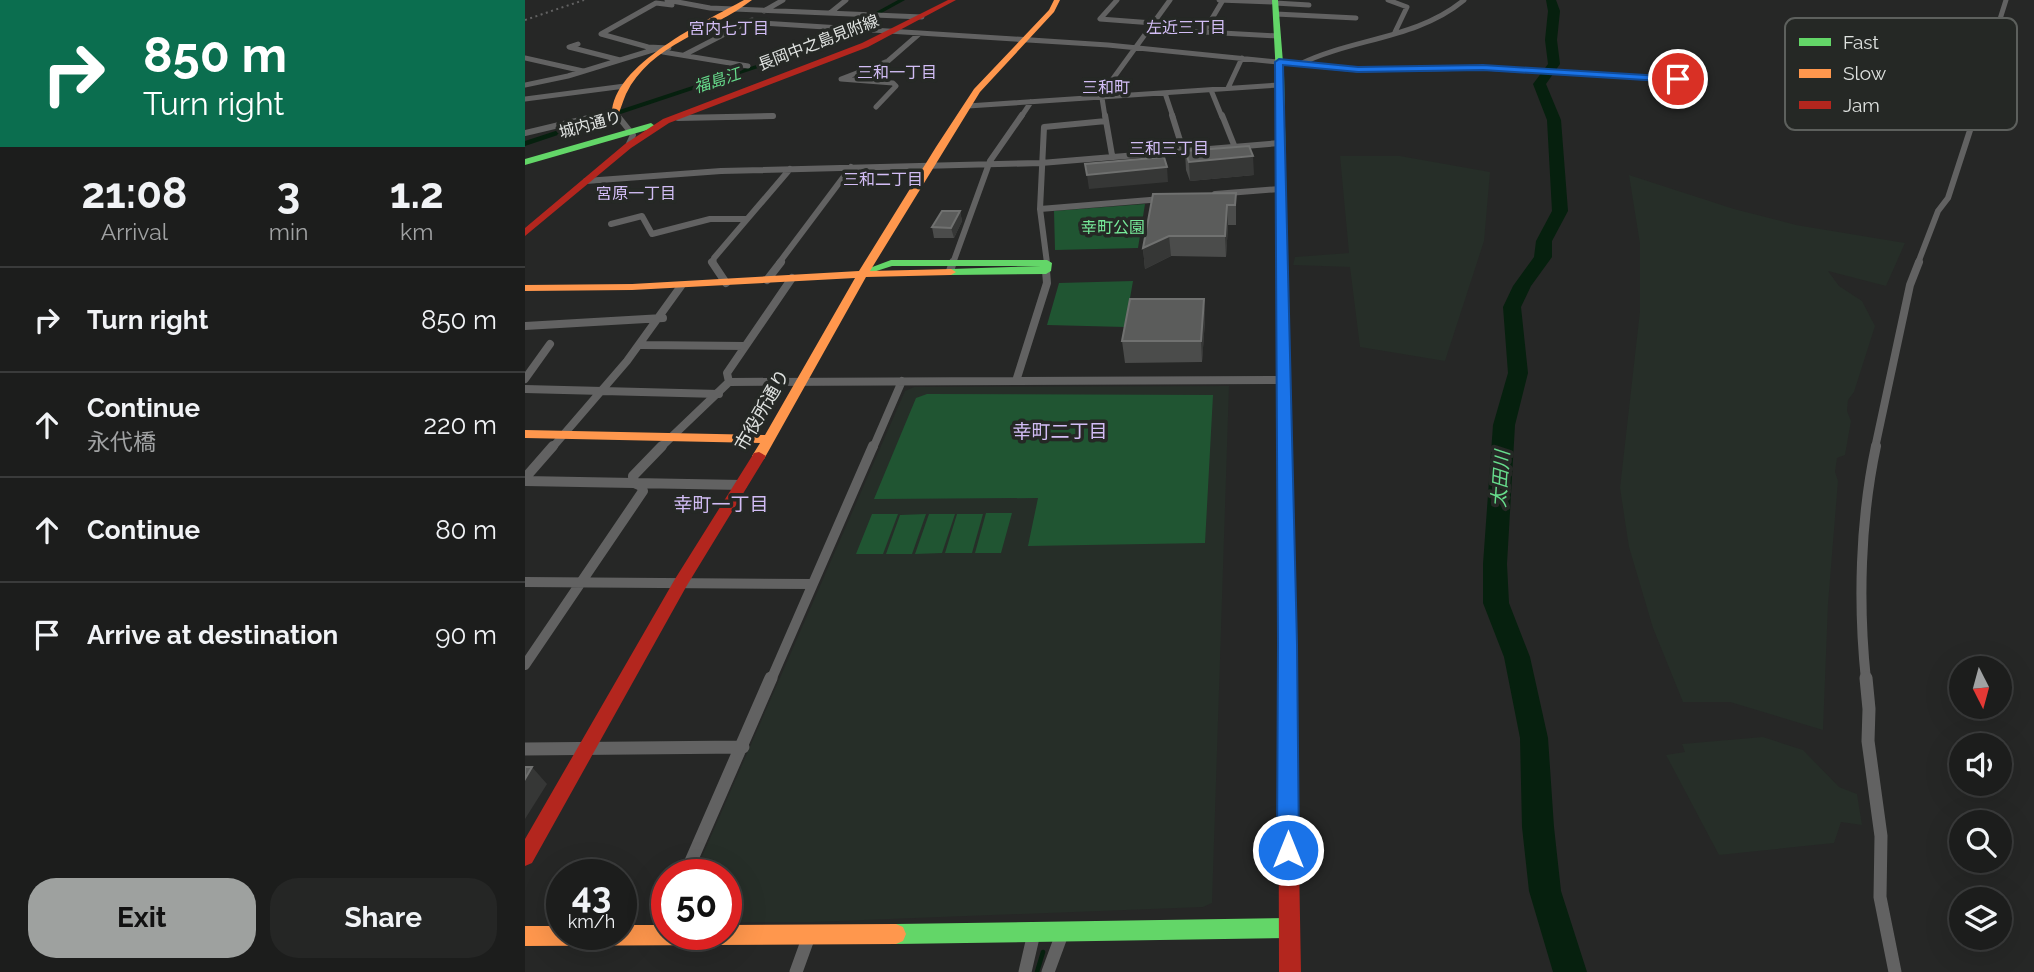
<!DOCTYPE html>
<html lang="en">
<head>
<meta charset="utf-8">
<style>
	body { margin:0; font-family:Raleway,"Noto Sans JP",sans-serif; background:#252625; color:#f1f3f6; height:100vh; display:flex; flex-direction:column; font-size:26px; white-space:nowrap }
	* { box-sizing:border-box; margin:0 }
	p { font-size:23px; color:#a0a2a3 }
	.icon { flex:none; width:38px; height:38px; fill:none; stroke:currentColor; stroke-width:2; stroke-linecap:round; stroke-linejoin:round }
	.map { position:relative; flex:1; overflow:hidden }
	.drawer { display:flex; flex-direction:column; background:#1c1d1c; width:525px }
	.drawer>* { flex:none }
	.hud { background:#0b6e4f; color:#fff; overflow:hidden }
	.needle { width:46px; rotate:174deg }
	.fabs { position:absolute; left:1424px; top:656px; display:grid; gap:14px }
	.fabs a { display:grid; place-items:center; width:63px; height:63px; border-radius:50%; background:#1c1d1c; box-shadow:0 7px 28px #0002,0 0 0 2px #3a3b3b; font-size:35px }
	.speed { position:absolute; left:21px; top:859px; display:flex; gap:14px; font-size:35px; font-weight:700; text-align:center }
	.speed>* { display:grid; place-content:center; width:91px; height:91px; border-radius:50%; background:#1c1d1c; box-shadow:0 7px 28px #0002,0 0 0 2px #3a3b3b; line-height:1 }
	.speed small { font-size:18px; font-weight:400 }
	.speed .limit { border:10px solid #d22; background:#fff; color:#111 }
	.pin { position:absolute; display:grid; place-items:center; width:60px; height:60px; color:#fff; margin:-30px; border:4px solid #fff; border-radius:50%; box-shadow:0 2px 7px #0007 }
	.me { position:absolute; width:77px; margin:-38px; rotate:0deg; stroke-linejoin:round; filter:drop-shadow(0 0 5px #0008) }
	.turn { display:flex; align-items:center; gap:24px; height:147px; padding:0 28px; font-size:32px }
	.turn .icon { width:91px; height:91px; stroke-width:2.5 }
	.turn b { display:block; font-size:49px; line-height:60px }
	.eta { display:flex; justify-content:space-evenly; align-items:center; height:119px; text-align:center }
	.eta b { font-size:42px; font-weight:700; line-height:49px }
	.primary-button { display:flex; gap:14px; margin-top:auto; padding:14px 28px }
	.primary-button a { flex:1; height:80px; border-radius:28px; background:#9ea19f; color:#111; font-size:28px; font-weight:700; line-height:80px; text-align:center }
	.primary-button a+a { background:#252625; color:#f1f3f6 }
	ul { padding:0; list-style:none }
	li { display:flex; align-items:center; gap:21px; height:105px; padding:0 28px; border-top:2px solid #3a3b3b }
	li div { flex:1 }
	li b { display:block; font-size:26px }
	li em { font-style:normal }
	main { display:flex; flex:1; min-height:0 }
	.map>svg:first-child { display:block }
	.built { fill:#262e28 }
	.green { fill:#205532 }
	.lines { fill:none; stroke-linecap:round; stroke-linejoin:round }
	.stream { stroke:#06200e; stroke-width:4.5 }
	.canal { fill:#06200e; fill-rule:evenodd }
	.river { fill:#06200e; fill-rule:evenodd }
	.street-far4 { stroke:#626262; stroke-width:5 }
	.street-far3 { stroke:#626262; stroke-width:6 }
	.street-far2 { stroke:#626262; stroke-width:8 }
	.street-far1 { stroke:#626262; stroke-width:10 }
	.street { stroke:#626262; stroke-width:13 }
	.fast { fill:#63d668; fill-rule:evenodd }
	.slow { fill:#ff974d; fill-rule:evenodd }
	.jam { fill:#b3261e; fill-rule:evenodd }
	.rail { stroke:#626262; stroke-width:2; stroke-dasharray:2 3.5; stroke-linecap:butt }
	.wall { fill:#4b4c4b }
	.shaded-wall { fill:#363736 }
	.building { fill:#5b5c5b; stroke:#707170; stroke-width:2 }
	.route { fill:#1a73e8; stroke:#114b97; stroke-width:2 }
	.labels { text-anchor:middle; stroke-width:7; stroke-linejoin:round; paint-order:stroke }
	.far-neighbourhood-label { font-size:16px; fill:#d2bdf5; stroke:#252825 }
	.far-street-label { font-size:16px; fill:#dfe2e0; stroke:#252825 }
	.far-water-label { font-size:16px; font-style:italic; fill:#67dc8c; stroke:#252825 }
	.far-park-label { font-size:16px; fill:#76ea99; stroke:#252825 }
	.street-label { font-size:18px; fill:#dfe2e0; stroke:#252825 }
	.neighbourhood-label { font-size:19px; fill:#d2bdf5; stroke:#252825 }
	.water-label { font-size:19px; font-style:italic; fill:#67dc8c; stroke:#252825 }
	.key { fill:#252825; stroke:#5d605d; stroke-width:2 }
	.key-label { font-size:19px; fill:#dfe2e0 }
</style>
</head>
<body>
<main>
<section class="drawer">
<div class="hud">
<div class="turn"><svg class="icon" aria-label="right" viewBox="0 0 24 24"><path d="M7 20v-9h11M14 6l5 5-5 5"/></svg><div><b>850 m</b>Turn right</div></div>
</div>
<div class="eta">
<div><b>21:08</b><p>Arrival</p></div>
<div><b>3</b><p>min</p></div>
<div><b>1.2</b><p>km</p></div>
</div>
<ul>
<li><svg class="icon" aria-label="right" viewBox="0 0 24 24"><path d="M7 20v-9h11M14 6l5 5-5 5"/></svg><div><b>Turn right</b></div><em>850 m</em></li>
<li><svg class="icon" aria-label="ahead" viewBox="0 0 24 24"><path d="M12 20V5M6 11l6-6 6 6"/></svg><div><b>Continue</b><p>永代橋</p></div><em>220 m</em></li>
<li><svg class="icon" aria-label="ahead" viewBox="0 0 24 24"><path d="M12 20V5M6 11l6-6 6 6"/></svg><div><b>Continue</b></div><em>80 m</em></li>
<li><svg class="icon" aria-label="arrive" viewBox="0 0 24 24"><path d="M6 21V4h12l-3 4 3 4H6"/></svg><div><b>Arrive at destination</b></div><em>90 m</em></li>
</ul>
<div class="primary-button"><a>Exit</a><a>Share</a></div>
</section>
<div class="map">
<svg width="1509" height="972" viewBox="0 0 1509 972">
	<rect width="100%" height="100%" fill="#262726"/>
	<!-- built -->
	<path class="built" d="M815 156H875L965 172 959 241 920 361 835 347 825 267 768 265 770 257 824 253Z
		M1104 175 1209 209 1271 225 1380 243 1361 286 1303 271 1314 286 1337 301 1350 326 1329 392 1323 400 1322 411 1326 421 1320 455 1312 458 1310 472 1313 481 1303 604 1298 730 1205 702H1158L1128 628 1104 547 1095 488 1115 311V244Z
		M704 386 687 903 678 907 288 922H201V875H169L380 391 389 387Z
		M1238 737 1278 750 1314 787 1332 794 1337 825 1316 822 1309 843 1194 855 1141 755 1160 752 1157 744Z"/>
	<!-- green -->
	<path class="green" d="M620 204 613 248 530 250 529 211Z
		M608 281 600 327 522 325 534 283Z
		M402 394 688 395 680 543 503 546 513 498 349 499 391 398Z
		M461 513H487L476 553H450Z
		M347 514H373L358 554H331Z
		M401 514 387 554H361L375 515Z
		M404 514H430L417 553 390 554Z
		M432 514H458L447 553H420Z"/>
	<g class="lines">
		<!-- stream -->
		<path class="stream" d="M512 972 518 952"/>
		<!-- canal -->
		<path class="canal" d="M373 0H380L293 48 0 146V141L289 46Z"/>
		<!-- river -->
		<path class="river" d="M1021 0H1031L1035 11 1032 40 1035 64 1021 84 1036 120 1043 211 1027 241V257L1006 286 996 307 1003 373 990 425 982 564 984 603 1005 657 1023 738 1029 827 1036 891 1062 972H1028L1004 891 997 827 995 738 979 657 958 603V564L968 425 983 373 978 307 988 286 1009 257 1011 241 1027 211 1022 120 1008 84 1023 64 1020 40 1023 11Z"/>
		<!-- street-far4 -->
		<path class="street-far4" d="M142 0 185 8 397 17
			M592 0 575 19 628 23
			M694 0 750 2
			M863 0 882 7 870 32
			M750 3 784 5
			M239 11 258 0
			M305 13 321 0
			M751 14 831 18
			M223 22 583 45 833 70 958 68 1153 79
			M624 29 752 36
			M679 32 698 0
			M53 44 44 47 95 60
			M144 48 123 47 76 34 131 3 147 5
			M138 52 223 66
			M159 55 227 20
			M0 58 58 71
			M775 64C828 38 892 39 939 0
			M1394 76 1434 82 1440 101 1452 111
			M0 85 43 76 131 49
			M703 88 717 58
			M686 90 697 117
			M640 93 648 117
			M0 99 100 86
			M443 106 754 85
			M351 107 371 86 368 83 316 79 363 61 394 34
			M90 113 93 117
			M69 117 90 112
			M202 117 248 116
			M496 117 506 102
			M580 117 577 98 579 91 645 0
			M1450 117 1458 73 1481 0"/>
		<!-- street-far3 -->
		<path class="street-far3" d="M92 115 108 135 103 146
			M580 115 587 155
			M647 115 658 150
			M697 115 709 145
			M153 118 248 116
			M0 133 76 115
			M61 181 196 171 516 163 755 143
			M690 194 755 189
			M515 209 637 199
			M86 224 117 216 127 234 185 219H221
			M188 263 189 258 265 169
			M254 263 326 167
			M428 263 465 161 497 115
			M522 263 515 209 519 127 581 121
			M1393 263 1413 211 1423 198 1450 115"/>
		<!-- street-far2 -->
		<path class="street-far2" d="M187 262 201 283
			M425 271 428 262
			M242 280 256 262
			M0 326 138 318
			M116 345 220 346
			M0 379 25 344
			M491 381 522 283 521 271
			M204 382 759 380
			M0 389 194 394
			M27 448 102 361 156 286
			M135 448 204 382 202 373 267 278
			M348 448 377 381
			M1350 448 1385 285 1394 262"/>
		<!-- street-far1 -->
		<path class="street-far1" d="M0 478 28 446
			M0 481 217 485
			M0 582 287 584
			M0 665 118 491 116 486 109 483 108 476 137 446
			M246 680 348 446
			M1341 680C1333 604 1335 521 1351 446"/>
		<!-- street -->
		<path class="street" d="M1341 678 1344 709 1343 741 1356 836 1355 897 1370 972
			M0 749 218 747
			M160 875 246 678
			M134 934 142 916
			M271 972 284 936
			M500 972 509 933
			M523 972 537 934"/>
		<!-- fast -->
		<path class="fast" d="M747 0H753L759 75 769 586 766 590H756L753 586 751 75Z
			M126 123 130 126 129 128 0 165V159Z
			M366 260H522L527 263 526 271 521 274 426 275 421 272 426 269 516 266H367L339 275 334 272Z
			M763 918 770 921 773 928 770 935 763 938 371 944 364 941 361 934 364 927 371 924Z"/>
		<!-- slow -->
		<path class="slow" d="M219 0H227C187 31 125 44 101 94 98 101 96 108 93 115H87C86 65 181 21 219 0Z
			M529 0H535L529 12 455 92 345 271 426 269 431 272 426 275 341 277 239 459 234 460 227 456 235 443 0 438V430L240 435 330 278 107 290 0 291V285L107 284 334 271 411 147 449 89 524 10Z
			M371 924 378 927 381 934 378 941 371 944 0 946V926H37V934H96V925H142V934H201V925Z"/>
		<!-- jam -->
		<path class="jam" d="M423 0H431L343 47 144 123 106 148 0 236V228L100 144 138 119 337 43Z
			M234 452 241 456 161 587 7 863 0 866V839L150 579 229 453Z
			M761 580 766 582 769 586 776 972H754L753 586 756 582Z"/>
		<!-- rail -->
		<path class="rail" d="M0 20 59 0"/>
	</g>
	<!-- wall -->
	<path class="wall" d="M660 151 729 175 665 181 661 170Z
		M711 193V225H703L701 257 646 256 620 269 618 248Z
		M435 211 437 221 429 238H409L407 227Z
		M679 299 680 320 677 362 600 363 597 341Z"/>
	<!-- shaded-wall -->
	<path class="shaded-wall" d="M728 156 729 175 665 181 664 162Z
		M642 167 643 182 564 189 562 175Z
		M702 205 703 225 701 257 700 236Z
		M435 211 437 221 429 238 426 228Z
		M644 236 646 256 620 269 618 248Z
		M679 299 680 320 677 362 676 341Z
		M7 767 22 784 0 819V779Z"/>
	<!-- building -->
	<path class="building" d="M724 146 728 156 664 162 660 151Z
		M639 157 642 167 562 175 560 164Z
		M711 193 710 205H702L700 236H644L618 248 628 194Z
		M417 211H435L426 228 407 227Z
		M605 299H679L676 341H597Z
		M0 767H7L0 779Z"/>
	<!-- route -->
	<path class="route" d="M754 59 833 67 958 65 1153 77 1157 79 1153 82 958 70 833 72 758 65 772 644 774 850 770 857 763 860 755 857 752 850 753 644 750 62Z"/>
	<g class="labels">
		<!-- far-neighbourhood labels -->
		<g class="far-neighbourhood-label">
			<text x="661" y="33">左近三丁目</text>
			<text x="204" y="34">宮内七丁目</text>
			<text x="372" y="78">三和一丁目</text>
			<text x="581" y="93">三和町</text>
			<text x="644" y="154">三和三丁目</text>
			<text x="358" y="185">三和二丁目</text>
			<text x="111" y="199">宮原一丁目</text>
		</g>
		<!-- far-street labels -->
		<g class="far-street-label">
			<text transform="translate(293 42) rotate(-21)" y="6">長岡中之島見附線</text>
			<text transform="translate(65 124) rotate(-15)" y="6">城内通り</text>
		</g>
		<!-- far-water labels -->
		<g class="far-water-label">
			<text transform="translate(192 80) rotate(-18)" y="6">福島江</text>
		</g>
		<!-- far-park labels -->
		<g class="far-park-label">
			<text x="588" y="233">幸町公園</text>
		</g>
		<!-- street labels -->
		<g class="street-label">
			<text transform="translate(237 410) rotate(-60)" y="6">市役所通り</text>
		</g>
		<!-- neighbourhood labels -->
		<g class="neighbourhood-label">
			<text x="535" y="438">幸町二丁目</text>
			<text x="196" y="511">幸町一丁目</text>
		</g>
		<!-- water labels -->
		<g class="water-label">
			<text transform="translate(975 479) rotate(-86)" y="7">太田川</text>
		</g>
	</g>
	<!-- legend -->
	<rect x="1260" y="18" width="232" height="112" rx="10" class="key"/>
	<rect x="1274" y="38" width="32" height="8" fill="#63d668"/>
	<rect x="1274" y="69" width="32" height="9" fill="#ff974d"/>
	<rect x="1274" y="101" width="32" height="8" fill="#b3261e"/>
	<g class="key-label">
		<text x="1318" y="49">Fast</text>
		<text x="1318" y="80">Slow</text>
		<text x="1318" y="112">Jam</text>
	</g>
</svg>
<div class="fabs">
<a><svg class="needle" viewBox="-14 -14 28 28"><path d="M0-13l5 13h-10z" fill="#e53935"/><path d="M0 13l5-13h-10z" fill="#a0a2a3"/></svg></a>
<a><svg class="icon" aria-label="sound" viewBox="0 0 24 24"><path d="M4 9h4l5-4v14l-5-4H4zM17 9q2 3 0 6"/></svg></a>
<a><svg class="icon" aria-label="search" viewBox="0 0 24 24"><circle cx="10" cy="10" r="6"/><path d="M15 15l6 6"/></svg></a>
<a><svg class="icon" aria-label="layers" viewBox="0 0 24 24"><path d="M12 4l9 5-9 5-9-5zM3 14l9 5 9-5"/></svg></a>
</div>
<div class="speed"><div>43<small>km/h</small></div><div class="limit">50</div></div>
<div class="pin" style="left:1153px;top:79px;background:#d93025"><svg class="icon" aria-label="arrive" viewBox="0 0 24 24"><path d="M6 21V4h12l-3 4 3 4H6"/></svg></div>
<svg class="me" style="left:763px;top:850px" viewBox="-20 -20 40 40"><circle r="17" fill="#1a73e8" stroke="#fff" stroke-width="3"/><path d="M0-11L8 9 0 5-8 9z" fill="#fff"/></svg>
</div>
</main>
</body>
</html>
